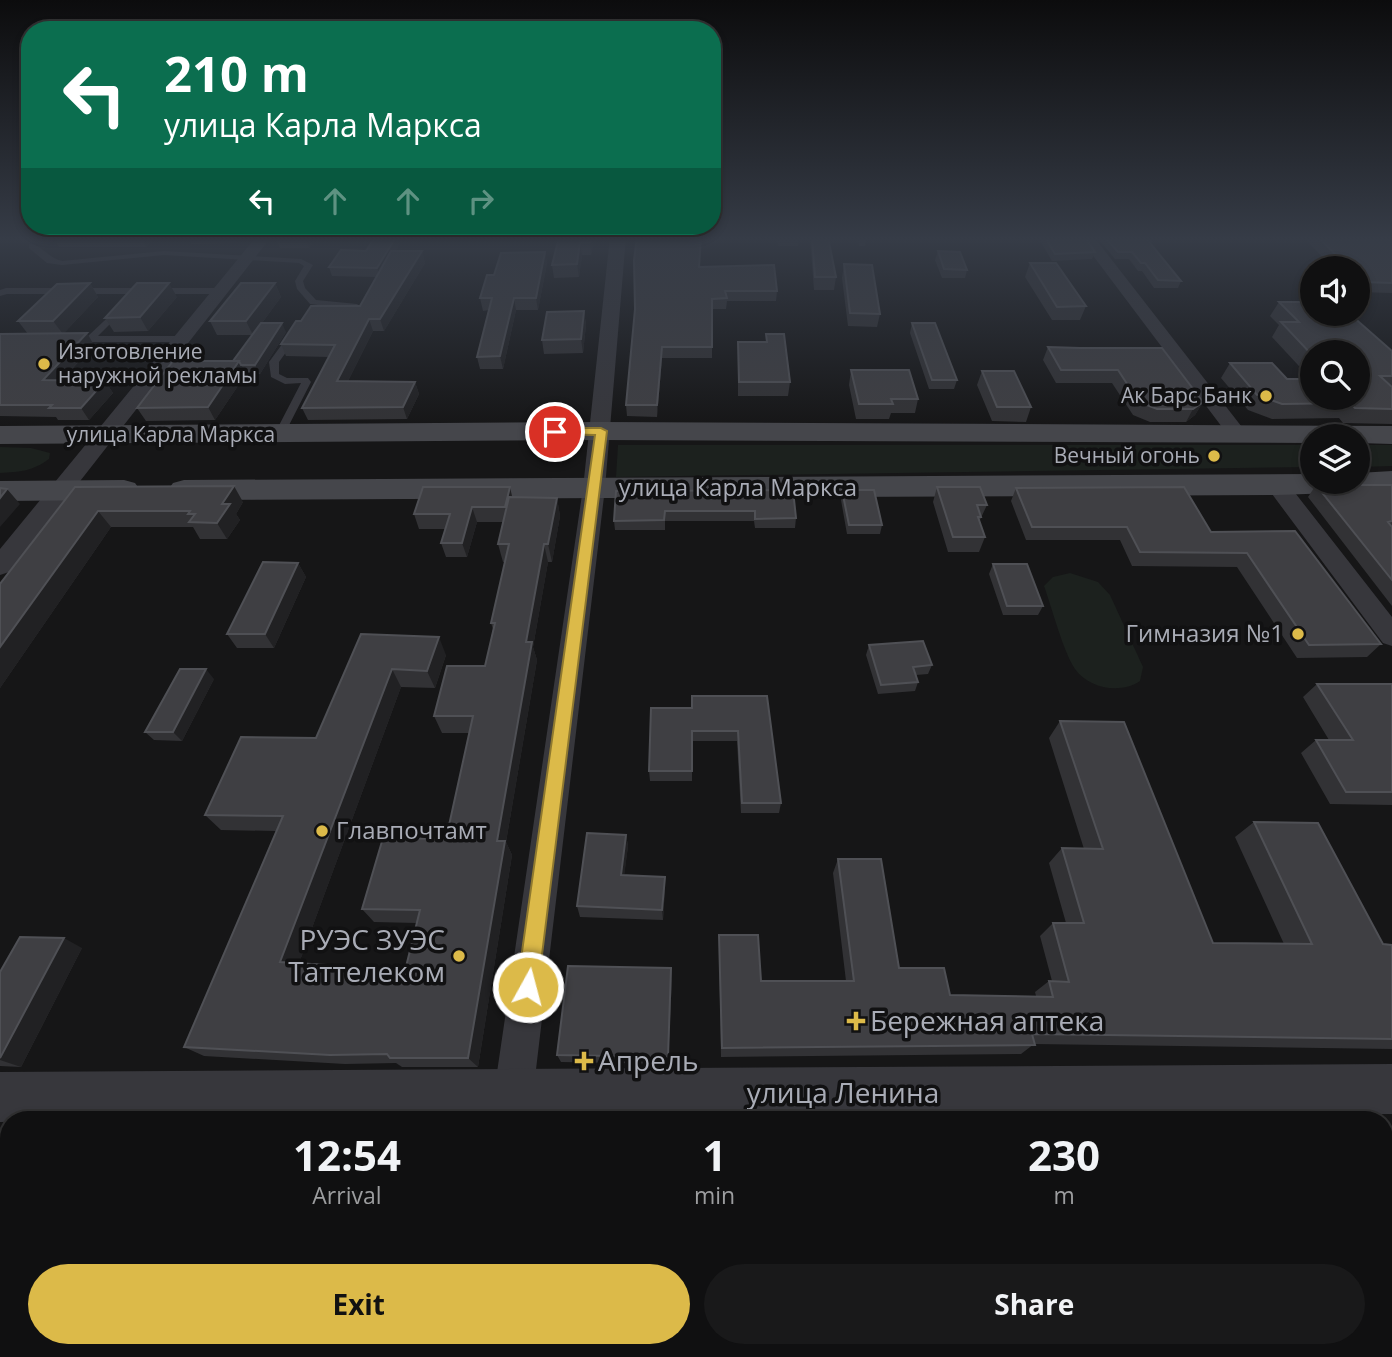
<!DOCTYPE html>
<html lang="en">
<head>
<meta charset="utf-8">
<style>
	body { margin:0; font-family:"Open Sans",sans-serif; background:#19191a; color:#f1f3f6; height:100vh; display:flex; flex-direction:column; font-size:26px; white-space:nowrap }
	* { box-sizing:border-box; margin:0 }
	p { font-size:23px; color:#9c9d9f }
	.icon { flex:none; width:38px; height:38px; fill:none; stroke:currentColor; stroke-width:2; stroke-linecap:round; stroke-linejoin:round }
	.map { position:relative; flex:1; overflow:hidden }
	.drawer { position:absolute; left:0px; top:1111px; width:1393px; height:247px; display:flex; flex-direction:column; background:#101011; border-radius:28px 28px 0 0; box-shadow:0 4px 10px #0003,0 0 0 2px #303031 }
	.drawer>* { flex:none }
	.hud { position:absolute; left:21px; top:21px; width:700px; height:214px; border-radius:28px; box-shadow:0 4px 10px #0003,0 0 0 2px #303031; background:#0b6e4f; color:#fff; overflow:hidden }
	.controls { position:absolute; left:1300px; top:256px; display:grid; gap:14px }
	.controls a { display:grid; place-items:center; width:70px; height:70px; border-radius:50%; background:#101011; box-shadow:0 4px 10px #0003,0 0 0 2px #303031; font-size:35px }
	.pin { position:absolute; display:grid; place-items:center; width:60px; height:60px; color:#fff; margin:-30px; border:4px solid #fff; border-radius:50%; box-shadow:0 2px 7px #0007 }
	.me { position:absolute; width:77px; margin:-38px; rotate:7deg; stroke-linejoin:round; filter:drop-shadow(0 0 5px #0008) }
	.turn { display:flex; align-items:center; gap:24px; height:147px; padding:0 28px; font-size:32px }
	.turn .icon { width:91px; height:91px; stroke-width:2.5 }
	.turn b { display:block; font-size:49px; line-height:60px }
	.lanes { display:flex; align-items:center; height:66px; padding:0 28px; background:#0003; justify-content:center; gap:35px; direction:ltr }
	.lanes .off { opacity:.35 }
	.eta { display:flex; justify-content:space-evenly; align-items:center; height:119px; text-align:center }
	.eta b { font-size:42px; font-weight:700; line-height:49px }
	.primary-button { display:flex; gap:14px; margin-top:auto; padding:14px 28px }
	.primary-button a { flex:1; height:80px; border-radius:42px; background:#dcba49; color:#111; font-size:28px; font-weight:700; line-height:80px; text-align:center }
	.primary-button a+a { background:#19191a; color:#f1f3f6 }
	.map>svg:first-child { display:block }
	.green { fill:#1c211e }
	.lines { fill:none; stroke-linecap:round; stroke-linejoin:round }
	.service { fill:#37373c; fill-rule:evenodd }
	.minor { fill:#37373c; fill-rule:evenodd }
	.tertiary { fill:#37373c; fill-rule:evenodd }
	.secondary { fill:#45464b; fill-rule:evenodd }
	.wall { fill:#323235; fill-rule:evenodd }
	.shaded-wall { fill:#212123 }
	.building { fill:#3f3f43; stroke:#4f5055; stroke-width:2 }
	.route { fill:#dcba49; stroke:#8f792f; stroke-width:2 }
	.poi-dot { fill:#dcba49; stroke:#111112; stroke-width:2.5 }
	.labels { text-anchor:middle; stroke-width:7; stroke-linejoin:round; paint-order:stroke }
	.far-poi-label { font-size:21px; fill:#a9acb6; stroke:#111112; text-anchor:end }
	.far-street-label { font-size:21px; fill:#a9acb6; stroke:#111112 }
	.street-label { font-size:24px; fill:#a9acb6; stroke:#111112 }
	.poi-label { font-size:24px; fill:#a9acb6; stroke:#111112; text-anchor:end }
	.near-poi-label { font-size:28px; fill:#a9acb6; stroke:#111112; text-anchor:start }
	.near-street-label { font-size:28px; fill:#a9acb6; stroke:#111112 }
</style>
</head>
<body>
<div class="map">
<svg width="1392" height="1357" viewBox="0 0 1392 1357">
	<rect width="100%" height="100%" fill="#161617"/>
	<!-- green -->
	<path class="green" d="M618 445H1312V467L616 477Z
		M1358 445H1392V466L1358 467Z
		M0 447 31 448 50 453 49 459C33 471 20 472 0 473Z
		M1070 573 1098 582 1110 595 1143 667 1140 681C1121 694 1089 689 1075 669 1063 651 1052 608 1044 586L1053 577Z
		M0 1151H9V1349H452L451 1357H0Z"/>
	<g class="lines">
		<!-- service -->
		<path class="service" d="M858 237H866L865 246H859Z
			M29 244C41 244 48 258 62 261L164 251 301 259 313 265 303 281 305 288 316 300 357 304 361 307 357 310 310 304 297 289 295 281 304 266 299 263 164 255 62 265 47 263 29 248Z
			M6 288H221L225 291 221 294H7L0 296V290Z
			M119 307 122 308V312L98 336H182L187 339 182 342H75L70 339 75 336H88Z
			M291 332 299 334 279 362V374L287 378H308L311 382 284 435 279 438 274 435 301 383 285 384 271 377 269 362Z"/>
		<!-- minor -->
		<path class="minor" d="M256 237H271L9 572 0 575V549Z
			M610 237H626L605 488 530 1120H490L583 488Z
			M1079 237H1094L1245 431 1249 435 1245 439H1231Z
			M1277 478 1285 480 1392 617V646L1383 643 1269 490 1266 485 1269 480Z
			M460 1349H508L507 1357H459Z
			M1119 1349H1167L1169 1357H1121Z"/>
		<!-- tertiary -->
		<path class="tertiary" d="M1392 1064V1114L0 1122V1072Z"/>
		<!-- secondary -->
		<path class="secondary" d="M601 422 1392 426V444L1358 443V436H1312V443L601 440 0 444V426Z
			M1392 471V491L1277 495 184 500 173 497 168 490 173 483 184 480 1312 474V481H1358V473Z
			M124 480 135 483 140 490 135 497 124 500 0 501V481Z"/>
	</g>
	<!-- wall -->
	<path class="wall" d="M53 237H155L146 247H59Z
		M188 237H243L238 243 191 244Z
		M276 237H317L309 248H280Z
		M375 237H404L395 251H422L425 263 384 331H373L348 381 415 382 419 394 407 419 308 420 302 408 329 357 286 356 281 344 301 321 360 306 377 277 332 276 329 267 366 251Z
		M559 237H595L591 255H582L579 277 554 278 552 265Z
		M777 237H799L798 246H778Z
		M810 237H828L836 277 834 290H814Z
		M1038 237H1085L1095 252 1092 259 1052 261Z
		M1097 237H1157L1151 243 1181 281 1178 288H1154L1142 271H1138L1129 259H1115Z
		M1303 237H1392V293L1358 292V268H1333Z
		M938 251 967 270 965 278H942L935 260Z
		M545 252 547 263 538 310H516L503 369H480L477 357 489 310 483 311 480 298 494 275Z
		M1030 263 1086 306 1080 320H1052L1025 277Z
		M844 264 880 314 877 327 848 326 842 278Z
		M700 266 777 291 776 301H727L726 309H712V358H662L657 417 627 416 626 405 635 309Z
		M90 283 98 297 63 334 94 345 62 380 105 381 113 393 89 420H58L56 417 0 416V334H28L18 321Z
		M275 283 281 297 262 323 286 332 260 374H246L215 420 146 421 137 408 233 361 252 335H217L210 321Z
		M177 297 148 331 114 332 105 318Z
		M1279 302 1322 315 1392 351V424L1343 423 1339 418 1272 419 1248 410 1221 378 1230 363 1287 379H1311L1272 337 1279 325 1270 316ZM1312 352 1358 397H1312Z
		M584 311 586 325 583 353 544 354 542 340Z
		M912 323 957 380 954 389H929L910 333Z
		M766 334 790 382 788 396H738V342H766Z
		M1048 347 1080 348 1203 402 1195 415 1186 422H1150L1133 415 1112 383H1056L1043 360Z
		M851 370 918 399 915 413H891L889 419H856L849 385Z
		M982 371 1031 407 1026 422 992 421 977 385Z
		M1316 485H1392V606L1308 497Z
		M75 487 243 502 236 514 240 520 227 539H200L193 527H111L0 688V584Z
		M510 487 512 498H557L560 516 552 562H548L533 647 537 660 506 842 512 855 478 1067H402L396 1063 345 1064 204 1056 184 1047 276 831 221 830 205 815 316 738 361 634 446 655 435 688 401 687 299 963 371 978 403 979 417 923 374 922 362 909 446 839 469 733H442L434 716 485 666 493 629 491 623 505 562H503L498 544 503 522H477L467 557H446L441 543 446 529H419L414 514Z
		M937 487 987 505 979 522 985 537 979 552H948L933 502Z
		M1016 488 1211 532 1295 531 1381 644 1367 657 1297 658 1237 567 1132 566 1120 540H1026L1011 501Z
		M793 490 796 518 795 528H755L754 521H665V530H615L614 521Z
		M842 490 882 525 880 534H847L841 500Z
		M298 563 306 577 274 648H237L227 634Z
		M993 564 1043 606 1038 615H1003L989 574Z
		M869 645 932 665 928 674 916 675 918 682 915 691 878 694 866 655Z
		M214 679 182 741 154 740 145 732Z
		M1317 684H1392V805L1330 804 1301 753 1316 740H1329L1303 697Z
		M767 696 781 803 779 813H741L737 741H692V781H650L649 771 692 708Z
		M1060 721 1213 943 1284 944 1235 837 1254 822 1383 944 1392 945V1049L1034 1044 1021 1054 721 1057 719 948V935L761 981H846L833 873 838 859 899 968 950 995 1036 996 1035 992 1049 981H1052L1040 936 1053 923H1066L1049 863 1062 848 1084 849 1049 738Z
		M626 835 628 846 624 875 665 877V888L663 920 580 917 577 906Z
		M82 948 21 1067 0 1066V972Z
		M671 968 672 977 668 1064 561 1062 557 1055Z
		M878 1349H1069L1071 1357H879Z
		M1217 1349H1384L1392 1357H1220Z"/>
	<!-- shaded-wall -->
	<path class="shaded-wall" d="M141 237H155L146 247Z
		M235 237H243L238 243Z
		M305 237H317L309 248Z
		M396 237H404L380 277 377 268Z
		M591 237H595L591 255 590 242Z
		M1152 237H1157L1149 245 1152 238Z
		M580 242 582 255 579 277 577 264Z
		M422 251 425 263 384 331 380 319Z
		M545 252 547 263 538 310 536 298Z
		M90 283 98 297 63 334 53 321Z
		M169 283 177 297 148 331 140 317Z
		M275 283 281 297 253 335 246 321Z
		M514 298 516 310 503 369 500 356Z
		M584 311 586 325 583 353 581 339Z
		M369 319 373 331 342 393 337 381Z
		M282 323 286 332 260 374 255 365Z
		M87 333 94 345 51 391 43 380Z
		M662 347V358L657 417V405Z
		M239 361 246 374 215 420 208 407Z
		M105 381 113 393 89 420 81 408Z
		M415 382 419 394 407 419 403 407Z
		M1203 402 1195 415 1186 422 1193 409Z
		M234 486 243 502 236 514 240 520 227 539 217 523 222 504Z
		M510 487 513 501 508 522 505 507Z
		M7 489 20 504 0 527V498Z
		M557 498 560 516 552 562 548 544Z
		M472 507 477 522 467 557 462 543Z
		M98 511 111 527 0 688V647Z
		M544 544 548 562 533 647 537 660 506 842 512 855 478 1067 468 1058 497 841 526 642Z
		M298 563 306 577 274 648 265 634Z
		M439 637 446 655 435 688 427 671Z
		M206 669 214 679 182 741 173 732Z
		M392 669 401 687 295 974 280 962Z
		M626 835 628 846 623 886 621 875Z
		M665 877V888L663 920 662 910Z
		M64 938 82 948 21 1067 0 1060V1058Z
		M358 967 371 978H355Z
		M671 968 672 977 668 1064V1057Z"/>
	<!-- building -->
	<path class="building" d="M375 237H396L377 268 329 267 341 250 366 251Z
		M559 237H591L590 242H580L577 264 552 265Z
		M637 237H701L699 267 774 265 777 291H725L727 298 712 299V347H662L657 405H626L635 309 634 260Z
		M812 237H828L836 277H815Z
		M1045 237H1085L1095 252 1055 254Z
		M1105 237H1152L1146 238 1181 281 1158 280 1145 263H1141L1132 252H1118Z
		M1318 237H1392V283L1364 282 1358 276V268H1349Z
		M391 251H422L380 319H369L337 381 415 382 403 407 302 408 335 345 281 344 296 321H301L311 306H360Z
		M938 251 960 252 967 270 944 269Z
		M545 252 536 298H514L500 356 477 357 492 298H480L487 275H494L501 253Z
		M1030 263H1056L1086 306 1057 307Z
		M844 264 872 265 880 314 850 313Z
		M90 283 53 321H18L57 284Z
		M137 283H169L140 317 105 318Z
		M241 283H275L246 321H210Z
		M1279 302H1308L1312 306V313H1320L1322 315H1351L1392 351V376H1380L1392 387V409L1355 408 1350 403 1282 404 1257 395 1230 363H1272L1287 379H1312V397H1358V352H1312V355L1281 322H1299Z
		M584 311 581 339 542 340 547 312Z
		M261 323H282L255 365H241L239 361H233Z
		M912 323H935L957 380H932Z
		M87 333 43 380 105 381 81 408H49L52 405H0V334Z
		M766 334H784L790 382H739L738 342H767Z
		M1048 347 1080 348H1162L1203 402 1193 409H1157L1139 402 1118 370H1061Z
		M173 361H239L208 407 137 408Z
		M851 370H909L918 399H891L893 404H859Z
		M982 371H1014L1031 407H997Z
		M1316 485H1392V521L1388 522 1392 527V580Z
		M234 486 222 504H230L217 523 189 522 195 514H188L190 511H98L0 647V584L75 487Z
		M423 487H510L505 507H472L462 543H441L450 514H414Z
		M937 487H980L987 505H977L981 517H978L985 537H953Z
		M1184 487 1211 532 1295 531 1381 644 1309 645 1247 553 1140 552 1127 527H1032L1016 488Z
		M0 488 7 489 0 498Z
		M793 490 796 518 755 519V511H665L664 520 614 521 616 491Z
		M842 490H874L882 525H849Z
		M509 497 557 498 548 544H544L526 642H532L497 841H505L468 1058H390L387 1054 330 1055 184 1047 283 816 205 815 241 737 316 738 361 634 439 637 427 671 392 669 280 962 358 967 355 978 403 979 420 910 362 909 383 838 446 839 473 716H434L447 666H485L495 623H491L509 544H498Z
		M263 562 298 563 265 634H227Z
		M993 564H1027L1043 606H1007Z
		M923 641 932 665 913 667 918 682 881 685 869 645Z
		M180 669H206L173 732H145Z
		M1317 684H1392V792H1346L1316 740H1353Z
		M692 696H767L781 803H742L738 731H692V771H649L651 708H692Z
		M1060 721 1124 722 1213 943 1312 944 1254 822 1318 823 1383 944 1392 945V1039L1032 1034 1035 1045 722 1048 719 935H758L761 981H854L838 859H881L899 968H944L950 995 1053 997 1049 981 1069 982 1053 923H1084L1062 848 1103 849Z
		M587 833 626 835 621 875 665 877 662 910 577 906Z
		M20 937 64 938 0 1058V972Z
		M568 966 671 968 668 1057 557 1055Z
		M1384 1265 1392 1281V1357H1246L1243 1349H1384Z
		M887 1349H1069L1071 1357H888Z"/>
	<!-- sky -->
	<linearGradient id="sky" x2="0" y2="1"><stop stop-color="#0c0c0d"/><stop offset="0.56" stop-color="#363c47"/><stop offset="1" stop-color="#363c47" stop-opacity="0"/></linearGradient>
	<rect width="1392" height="427" fill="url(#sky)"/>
	<!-- route -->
	<path class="route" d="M555 428H601L607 431 538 987 535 994 528 997 520 994 517 987 595 435 551 434V429Z"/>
	<!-- markers -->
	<g class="poi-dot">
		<circle cx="44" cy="364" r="7"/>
		<circle cx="1266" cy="396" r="7"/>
		<circle cx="1214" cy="456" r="7"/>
		<circle cx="1298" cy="634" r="7"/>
		<circle cx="322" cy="831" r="7"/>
		<circle cx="459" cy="956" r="7"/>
		<path d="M852.5 1010.5h7v7h7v7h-7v7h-7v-7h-7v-7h7z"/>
		<path d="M580.5 1050.5h7v7h7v7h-7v7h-7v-7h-7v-7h7z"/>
	</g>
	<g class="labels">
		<!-- far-poi labels -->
		<g class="far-poi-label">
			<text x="58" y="359" text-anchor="start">Изготовление<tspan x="58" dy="24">наружной рекламы</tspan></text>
			<text x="1252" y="403">Ак Барс Банк</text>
			<text x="1200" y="463">Вечный огонь</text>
		</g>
		<!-- far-street labels -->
		<g class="far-street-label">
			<text x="171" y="442">улица Карла Маркса</text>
		</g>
		<!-- street labels -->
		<g class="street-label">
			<text x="738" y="496">улица Карла Маркса</text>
		</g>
		<!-- poi labels -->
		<g class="poi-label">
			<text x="1284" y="642">Гимназия №1</text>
			<text x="336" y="839" text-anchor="start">Главпочтамт</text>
		</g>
		<!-- near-poi labels -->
		<g class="near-poi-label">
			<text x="445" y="950" text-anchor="end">РУЭС ЗУЭС<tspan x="445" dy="32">Таттелеком</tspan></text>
			<text x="870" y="1031">Бережная аптека</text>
			<text x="598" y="1071">Апрель</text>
		</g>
		<!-- near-street labels -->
		<g class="near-street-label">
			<text x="843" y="1103">улица Ленина</text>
		</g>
	</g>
</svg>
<div class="controls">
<a><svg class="icon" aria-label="sound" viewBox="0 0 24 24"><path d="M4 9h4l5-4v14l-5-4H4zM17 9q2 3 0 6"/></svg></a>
<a><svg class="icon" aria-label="search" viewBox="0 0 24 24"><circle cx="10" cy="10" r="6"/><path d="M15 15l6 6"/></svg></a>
<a><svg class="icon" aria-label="layers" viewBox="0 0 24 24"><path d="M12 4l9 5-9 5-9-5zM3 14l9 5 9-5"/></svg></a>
</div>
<div class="pin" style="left:555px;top:432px;background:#d93025"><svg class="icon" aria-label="arrive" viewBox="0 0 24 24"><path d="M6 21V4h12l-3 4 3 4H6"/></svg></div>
<svg class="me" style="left:528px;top:987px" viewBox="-20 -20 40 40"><circle r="17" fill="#dcba49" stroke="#fff" stroke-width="3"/><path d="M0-11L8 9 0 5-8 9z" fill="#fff"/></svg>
<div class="hud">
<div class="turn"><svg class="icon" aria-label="left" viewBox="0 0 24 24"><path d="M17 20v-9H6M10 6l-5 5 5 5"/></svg><div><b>210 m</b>улица Карла Маркса</div></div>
<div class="lanes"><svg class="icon" aria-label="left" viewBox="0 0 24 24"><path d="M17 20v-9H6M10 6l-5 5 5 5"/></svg><svg class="icon off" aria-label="ahead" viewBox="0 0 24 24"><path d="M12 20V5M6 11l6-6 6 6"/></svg><svg class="icon off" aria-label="ahead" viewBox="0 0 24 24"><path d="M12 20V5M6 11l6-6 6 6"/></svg><svg class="icon off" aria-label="right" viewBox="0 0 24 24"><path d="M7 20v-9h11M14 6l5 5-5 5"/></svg></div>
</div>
<section class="drawer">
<div class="eta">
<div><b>12:54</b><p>Arrival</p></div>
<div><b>1</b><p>min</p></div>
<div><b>230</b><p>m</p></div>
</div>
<div class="primary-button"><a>Exit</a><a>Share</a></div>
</section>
</div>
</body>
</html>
